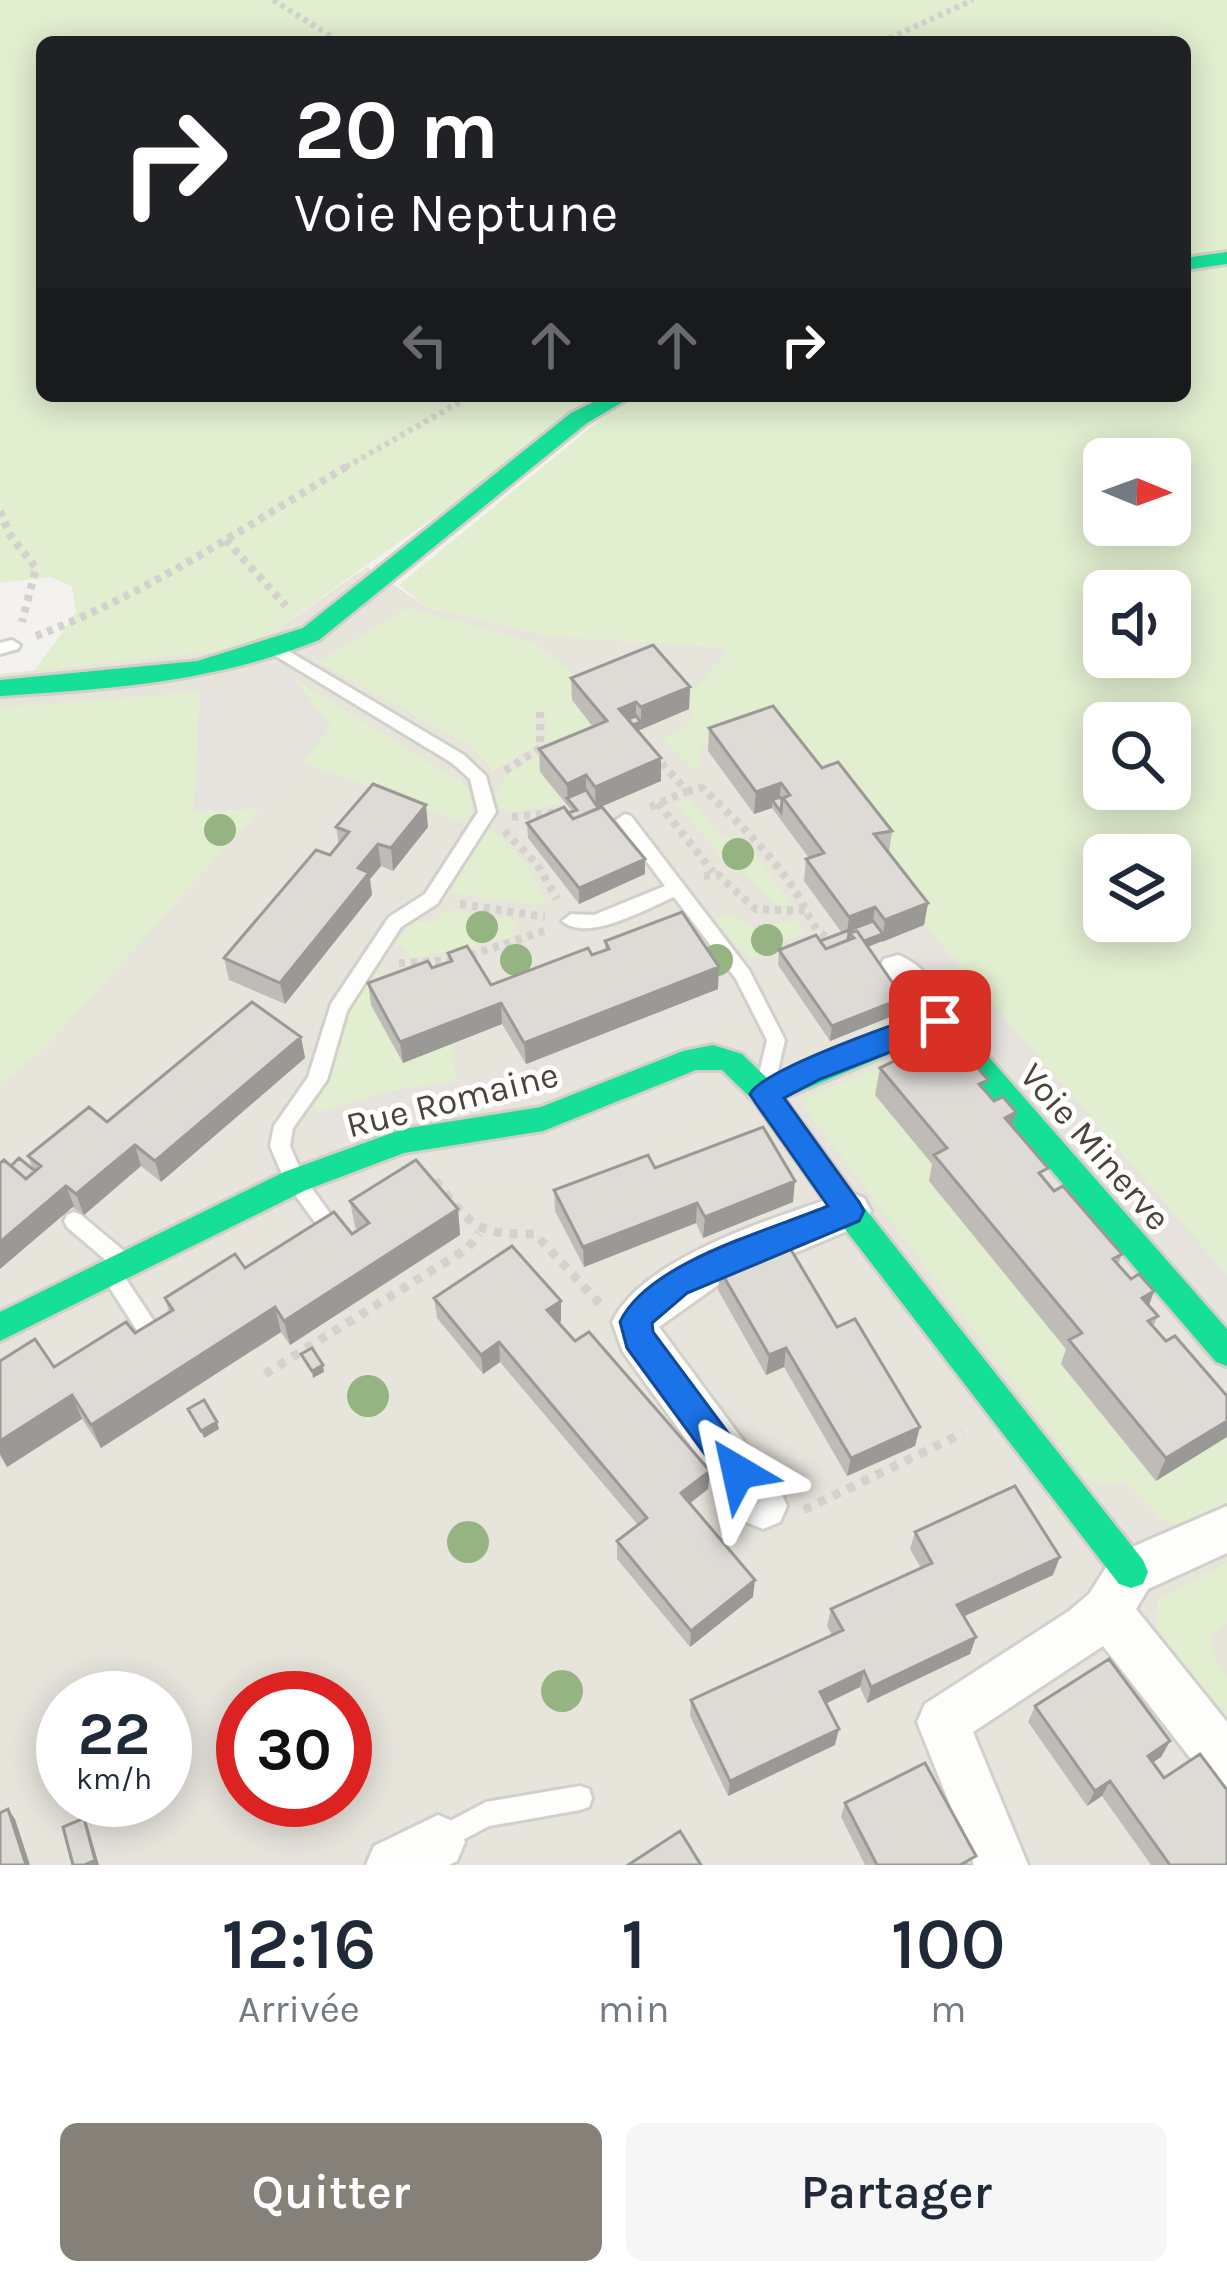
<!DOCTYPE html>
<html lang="fr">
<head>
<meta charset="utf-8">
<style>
	body { margin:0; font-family:Karla,sans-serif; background:#f6f6f7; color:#1f2937; height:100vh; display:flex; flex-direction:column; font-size:45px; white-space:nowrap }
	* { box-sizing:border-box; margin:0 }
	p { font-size:39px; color:#747a83 }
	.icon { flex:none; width:66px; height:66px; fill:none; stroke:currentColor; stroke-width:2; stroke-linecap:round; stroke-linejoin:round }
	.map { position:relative; height:1865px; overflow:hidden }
	.sheet { display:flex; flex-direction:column; background:#fff; flex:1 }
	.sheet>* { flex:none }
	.guide { position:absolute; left:36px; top:36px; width:1155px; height:366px; border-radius:18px; box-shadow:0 6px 30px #0003; background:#202124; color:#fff; overflow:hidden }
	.needle { width:78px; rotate:91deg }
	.fabs { position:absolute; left:1083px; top:438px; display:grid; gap:24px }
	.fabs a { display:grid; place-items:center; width:108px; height:108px; border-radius:18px; background:#fff; box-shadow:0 6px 30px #0003; font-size:60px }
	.speed { position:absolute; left:36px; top:1671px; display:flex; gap:24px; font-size:60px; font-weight:700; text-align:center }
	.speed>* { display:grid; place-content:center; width:156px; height:156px; border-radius:50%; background:#fff; box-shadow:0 6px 30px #0003; line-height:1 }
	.speed small { font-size:30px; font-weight:400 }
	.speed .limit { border:18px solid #d22; background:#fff; color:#111 }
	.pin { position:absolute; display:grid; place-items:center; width:102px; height:102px; color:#fff; margin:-51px; border-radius:24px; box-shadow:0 6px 18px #0006 }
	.me { position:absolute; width:132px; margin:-66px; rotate:324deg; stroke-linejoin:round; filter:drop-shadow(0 0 9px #0008) }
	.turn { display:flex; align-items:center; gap:42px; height:252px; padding:0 60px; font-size:54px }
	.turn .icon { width:156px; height:156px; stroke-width:2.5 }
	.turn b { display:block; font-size:84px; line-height:102px }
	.lanes { display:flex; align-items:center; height:114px; padding:0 60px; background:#0003; justify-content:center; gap:60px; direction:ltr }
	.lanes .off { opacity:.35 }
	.eta { display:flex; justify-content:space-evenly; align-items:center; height:204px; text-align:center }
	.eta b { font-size:72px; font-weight:600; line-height:84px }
	.button { display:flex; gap:24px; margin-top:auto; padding:24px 60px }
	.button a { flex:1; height:138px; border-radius:18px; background:#868178; color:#fff; font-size:48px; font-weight:600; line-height:138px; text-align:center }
	.button a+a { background:#f6f6f7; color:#1f2937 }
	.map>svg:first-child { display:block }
	.residential { fill:#e7e4dc; fill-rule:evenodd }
	.green { fill:#e1eecf; fill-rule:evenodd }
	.parking { fill:#e6e3df }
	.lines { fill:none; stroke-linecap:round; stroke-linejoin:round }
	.lane-casing { stroke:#d2d0cb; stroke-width:6 }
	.street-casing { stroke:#d2d0cb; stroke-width:6 }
	.fast-casing { stroke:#d3cfc5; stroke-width:6 }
	.path-far2 { stroke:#d3d2cc; stroke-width:6; stroke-dasharray:4.5 4.5; stroke-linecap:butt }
	.path-far1 { stroke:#d3d2cc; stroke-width:8; stroke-dasharray:6 6; stroke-linecap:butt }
	.path { stroke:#d3d2cc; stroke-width:9; stroke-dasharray:8 8; stroke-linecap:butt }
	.lane { fill:#fdfdfc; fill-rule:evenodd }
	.street { fill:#fdfdfc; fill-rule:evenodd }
	.fast { fill:#16e098; fill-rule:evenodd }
	.tree { fill:#96b382 }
	.wall { fill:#bfbcb8 }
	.shaded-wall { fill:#9b9996 }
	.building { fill:#dedbd6; stroke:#9b9996; stroke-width:3 }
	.route { fill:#1a73e8; stroke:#114b97; stroke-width:3 }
	.labels { text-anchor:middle; stroke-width:10; stroke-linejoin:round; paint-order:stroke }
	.street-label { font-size:36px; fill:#4b4439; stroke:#fff }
</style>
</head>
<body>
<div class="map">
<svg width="1227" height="1865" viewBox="0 0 1227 1865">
	<rect width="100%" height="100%" fill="#f4f2ee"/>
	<!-- residential -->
	<path class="residential" d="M367 567 427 607 549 636 721 647 1194 1060 1227 1039V1865H0V674L251 647ZM63 1698H165V1800H63ZM243 1698H345V1800H243Z"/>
	<!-- green -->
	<path class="green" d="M0 0H1227V1275L924 925 763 721 702 746 697 772 663 739 693 721 687 697 727 653 721 647 549 636 427 607 399 585 629 396H1185V42H42V396H606L251 647 34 671 76 613 72 587 51 577 0 583ZM1104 459H1170V525H1104ZM1104 591H1170V657H1104ZM1104 723H1170V789H1104ZM1104 855H1170V921H1104Z
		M407 608 533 642 590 686 607 743 541 772 566 803 512 812 493 805 505 777 548 749 545 710 536 714 537 745 493 771 473 748 318 662Z
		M294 678 464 784 477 804 465 823 303 762 331 727Z
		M200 692 194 812 261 808 44 1049 0 1084V707Z
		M689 799 721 837 744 839 791 904 778 908 746 874 730 867 677 804Z
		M485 826C515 844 535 874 548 906L450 893Z
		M446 910 509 918 517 922 513 937 414 959 396 941 414 921 433 922Z
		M730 914 751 928 797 920 805 931 750 959 714 920Z
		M377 972 413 980 372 1005 403 1063 451 1044 456 1081 392 1091 317 1113 315 1104 330 1077 351 1007Z
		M930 1046 941 1175 929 1182 1073 1357 1061 1365 1155 1481 1227 1437V1509L1188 1529 1162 1520 1125 1482 1098 1486 1083 1475 799 1100Z
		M1227 1562V1623L1210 1637 1216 1660 1227 1676V1734C1195 1693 1147 1654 1159 1599Z"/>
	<!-- parking -->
	<path class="parking" d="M294 678 331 727 261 808 194 812 200 692Z
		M924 925 1227 1275V1319L897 936Z
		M718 989 735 1017 532 1098 477 1105 472 1078 525 1075 526 1064Z
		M456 1081 463 1109 392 1121 327 1143 317 1113 392 1091Z
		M702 1085 712 1107 571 1166 459 1181 454 1146 563 1139Z"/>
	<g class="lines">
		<defs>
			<path id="lane" d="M12 640 20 645 18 649 0 654V643Z
				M280 646 464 755 486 776 496 812 437 904 401 927 347 1011 327 1080 293 1128 290 1146 303 1176 339 1226 336 1232 329 1235 322 1232 285 1181 270 1146 274 1126 308 1077 331 1004 389 917 425 894 478 812 470 779 452 763 274 655 272 651 274 647Z
				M625 814 631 816 749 970 785 1040 774 1088 767 1091 760 1088 757 1083 767 1040 736 979 674 897C646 909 587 943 562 921L571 914 594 915 665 886 616 820Z
				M74 1212 81 1215 130 1256 133 1262 130 1268 120 1270 161 1332 164 1339 161 1346 154 1348 147 1346 106 1282 103 1276 106 1270 115 1268 67 1227 64 1221 67 1215Z
				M580 1786 589 1789 592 1798 589 1807 580 1810 489 1826 442 1851 433 1848 430 1839 433 1830 486 1802Z"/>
			<path id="street" d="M898 955C923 963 948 998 960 1021L954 1032C921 1043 893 997 878 970L884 959Z
				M849 1192 864 1198 871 1211 864 1224 718 1285 659 1327 780 1490 787 1506 780 1522 763 1529 746 1522 623 1352 612 1322C644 1255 782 1216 849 1192Z
				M1227 1506V1553L1148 1589 1136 1609 1227 1722V1790L1209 1782 1103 1646 973 1732 1028 1865H974L917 1722 925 1704 1069 1611 1089 1594 1114 1555Z
				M438 1815 457 1823 465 1842 457 1861 449 1865H366L374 1846Z"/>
			<path id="fast" d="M1227 252V264L1185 270V258Z
				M606 396H633L587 423 319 640C216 682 110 689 0 696V680L197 661 303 628 571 413Z
				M940 1010 950 1013 1227 1329V1366L1216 1362 935 1035 784 1098 860 1202 1143 1560 1148 1572 1143 1584 1131 1588 1119 1584 838 1220 755 1102 722 1070H696L543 1131 404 1153 306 1190 0 1341V1312L284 1172 403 1129 541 1107 683 1051 713 1045 742 1054 768 1079Z"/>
		</defs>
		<!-- lane casing -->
		<use href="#lane" class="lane-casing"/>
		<!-- street casing -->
		<use href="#street" class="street-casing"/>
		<!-- fast casing -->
		<use href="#fast" class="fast-casing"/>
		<!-- path-far2 -->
		<path class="path-far2" d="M273 0 340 42
			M881 42 973 0
			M346 467 470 396"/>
		<!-- path-far1 -->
		<path class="path-far1" d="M0 511 10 535 36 568 22 622
			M226 540 286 606
			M36 636C150 593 247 525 351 464
			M505 771 540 748V711
			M687 791 702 788C737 821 773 855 799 897 810 916 812 932 833 940
			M658 803 713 872
			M650 807 687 791 655 756
			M512 817 572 811
			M504 831 537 864 557 899
			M704 876 718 875 756 909 809 911
			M460 904 545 917
			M399 963 456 960 547 930"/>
		<!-- path -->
		<path class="path" d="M435 1180C471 1225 475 1235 535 1234L602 1306
			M265 1374 468 1248 479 1233
			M804 1510 963 1433"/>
		<!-- lane -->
		<use href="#lane" class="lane"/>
		<!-- street -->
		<use href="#street" class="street"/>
		<!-- fast -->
		<use href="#fast" class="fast"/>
	</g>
	<!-- trees -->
	<g class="tree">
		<circle cx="220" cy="830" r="16"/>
		<circle cx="738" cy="854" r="16"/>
		<circle cx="482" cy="927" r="16"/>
		<circle cx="767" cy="940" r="16"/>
		<circle cx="516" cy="960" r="16"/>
		<circle cx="717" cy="960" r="16"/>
		<circle cx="368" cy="1396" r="21"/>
		<circle cx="468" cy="1542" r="21"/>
		<circle cx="562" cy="1691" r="21"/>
	</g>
	<!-- wall -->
	<path class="wall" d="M571 678 690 687 689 709 638 731 661 758V781L598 808 645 874 579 904 528 838 527 823 572 811 540 772 539 749 593 727 572 700Z
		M709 728 822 768 892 831 889 853 928 903 924 925 868 947 903 998 900 1013 830 1041 778 965 779 950 820 941 842 933 804 881 806 859 809 858 772 808 754 814 708 751Z
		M336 827H428L393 871 381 866 370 879 372 895 285 1004 229 980 224 958 326 854H331L339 845Z
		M605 941 718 989 526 1064 502 1024 403 1063 371 1005 368 983 432 968 449 962 448 953 491 985 605 951Z
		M301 1037 305 1058 161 1182 141 1166 84 1215 11 1166 33 1170 28 1156Z
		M880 1068 985 1091 1012 1127 1045 1179 1054 1191 1122 1254 1118 1265 1131 1279 1154 1291 1149 1306 1158 1316 1153 1327 1166 1341 1227 1396 1156 1481 1061 1364 1066 1349 929 1181 932 1164 875 1095Z
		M655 1168 793 1202 703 1238 696 1223 584 1267 555 1211 554 1190Z
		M350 1201 458 1209 460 1235 290 1345 281 1332 101 1448 82 1419 7 1467 0 1456V1361L54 1367 135 1333 169 1312 165 1298 245 1268 352 1234 358 1230 355 1227Z
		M720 1270 837 1327 915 1446 847 1476 784 1367 766 1375 718 1290Z
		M434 1298 561 1301V1321L559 1323 708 1489 690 1503 753 1597 690 1647 617 1559V1541L638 1525 500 1362 483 1374 437 1318Z
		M915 1532 1053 1575 964 1616 976 1637 970 1654 867 1703 860 1687 826 1703 835 1745 728 1796 690 1716 691 1700 832 1635 827 1626 831 1609 921 1568 910 1549Z
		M1035 1706 1170 1741 1161 1757 1152 1762 1227 1865H1151L1102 1796 1087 1806 1028 1722Z
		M845 1803 972 1865H865L841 1817Z"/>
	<!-- shaded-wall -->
	<path class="shaded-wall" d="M690 687 689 709 623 737 619 709 636 702V724L641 722V707Z
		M661 758V781L596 809 595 787Z
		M586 775V798H567L568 806 567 784Z
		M781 783 779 805 772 800V808L754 814 756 792Z
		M426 805 428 827 393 871 391 848Z
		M378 844 381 866 370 879 372 895 285 1004 280 983 358 868Z
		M645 859V874L579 904V888Z
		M928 903 924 925 882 942 885 920Z
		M875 907 872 929 849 933 846 939 849 917Z
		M883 934 882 941 858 951 859 943Z
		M719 967 718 989 526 1064 524 1043Z
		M903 998 900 1013 830 1041 832 1026Z
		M501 1003 502 1024 403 1063 400 1042Z
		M301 1037 305 1058 161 1182 155 1161Z
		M1016 1112 1009 1138 1005 1118Z
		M135 1145 141 1166 84 1215 76 1194Z
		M795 1181 793 1202 703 1238 705 1217Z
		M66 1186 74 1206 0 1269V1242Z
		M697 1203 696 1223 584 1267 583 1247Z
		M458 1209 460 1235 290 1345 284 1321Z
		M1154 1291 1145 1316 1142 1298Z
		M561 1301V1321L548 1330 547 1310Z
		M275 1307 281 1332 101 1448 91 1425Z
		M499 1342 500 1362 483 1374 481 1355Z
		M786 1348 784 1367 766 1375 769 1355Z
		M323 1365 324 1372 313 1378 312 1371Z
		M72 1395 82 1419 7 1467 0 1453V1441Z
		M1227 1421V1437L1156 1481 1166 1458Z
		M217 1422 219 1429 204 1438 201 1431Z
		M920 1427 915 1446 847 1476 851 1458Z
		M710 1471 708 1489 680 1511 681 1493Z
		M1060 1557 1053 1575 952 1622 957 1605Z
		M755 1580 753 1597 690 1647 691 1631Z
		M976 1637 970 1654 867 1703 871 1687Z
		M864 1671 860 1687 817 1708 820 1692Z
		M839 1729 835 1745 728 1796 730 1781Z
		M1170 1741 1161 1757 1139 1772 1148 1756Z
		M1110 1781 1102 1796 1087 1806 1095 1791Z
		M8 1809 15 1819 30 1865H26Z
		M84 1818 87 1824 99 1865H84Z"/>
	<!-- building -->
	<path class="building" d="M653 645 690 687 641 707 636 702 619 709 661 758 595 787 586 775 567 784 539 749 607 721 571 678Z
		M773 706 822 768 838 762 892 831 874 834 928 903 885 920 875 907 849 917 806 859 824 853 783 798 790 795 781 783 756 792 709 728Z
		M636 716 641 722 633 725 628 719Z
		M373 784 426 805 391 848 378 844 358 868 369 873 280 983 224 958 316 850 330 855 349 832 336 827Z
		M586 790 598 808 573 819 568 813 577 810 567 798Z
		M780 797 782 800 781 812 772 800Z
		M564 807 573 819 602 807 645 859 579 888 527 823Z
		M682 912 719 967 524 1043 501 1003 400 1042 368 983 428 961 432 968 452 961 448 953 467 946 491 985 588 948 592 955 609 949 605 941Z
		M873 921 883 934 864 941 857 931 849 933 848 940 826 949 820 941Z
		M857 931 903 998 832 1026 779 950 816 935 826 949 854 938 849 933Z
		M252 1002 301 1037 155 1161 135 1145 76 1194 66 1186 0 1242V1163L4 1160 26 1179 41 1166 28 1156 89 1107 107 1122Z
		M949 1034 988 1080 979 1084 994 1101 1003 1097 1016 1112 1005 1118 1048 1168 1039 1173 1054 1191 1063 1186 1107 1237 1122 1254 1113 1259 1131 1279 1139 1274 1154 1291 1142 1298 1158 1316 1148 1321 1166 1341 1175 1336 1227 1396V1421L1166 1458 1069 1340 1082 1333 934 1155 947 1148 880 1068Z
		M763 1127 795 1181 705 1217 697 1203 583 1247 554 1190 648 1155 655 1168Z
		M19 1158 35 1171 26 1179 11 1166Z
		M416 1160 458 1209 284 1321 275 1307 91 1425 72 1395 0 1441V1361L35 1339 54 1367 126 1322 135 1333 173 1310 165 1298 235 1254 245 1268 334 1212 352 1234 369 1223 350 1201Z
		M787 1243 837 1327 855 1319 920 1427 851 1458 786 1348 769 1355 720 1270Z
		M512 1246 561 1301 547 1310 575 1341 589 1332 710 1471 681 1493 755 1580 691 1631 617 1541 647 1518 499 1342 481 1355 434 1298Z
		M312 1348 323 1365 312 1371 301 1354Z
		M204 1400 217 1422 201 1431 188 1409Z
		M1015 1486 1060 1557 957 1605 976 1637 871 1687 864 1671 820 1692 839 1729 730 1781 691 1700 843 1630 831 1609 932 1563 915 1532Z
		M1109 1659 1170 1741 1148 1756 1164 1778 1200 1754 1227 1790V1865H1170L1110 1781 1095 1791 1035 1706Z
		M925 1763 976 1856 960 1865H877L845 1803Z
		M8 1809 26 1865H0V1813Z
		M84 1818 95 1860 84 1865H73L63 1827Z
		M680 1831 701 1865H628Z"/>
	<!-- route -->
	<path class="route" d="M940 1009 950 1013 954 1021 950 1029 820 1079 784 1098 859 1202 864 1211 859 1221 687 1293 652 1323 653 1332 749 1461 754 1472 749 1483 738 1488 726 1483 627 1348 620 1322C648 1262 768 1231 828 1206L755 1102 750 1094C764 1068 906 1020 940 1009Z"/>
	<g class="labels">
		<!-- street labels -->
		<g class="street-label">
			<text transform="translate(452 1099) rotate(-14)" y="13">Rue Romaine</text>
			<text transform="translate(1096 1146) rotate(49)" y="13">Voie Minerve</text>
		</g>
	</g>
</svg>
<div class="fabs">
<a><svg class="needle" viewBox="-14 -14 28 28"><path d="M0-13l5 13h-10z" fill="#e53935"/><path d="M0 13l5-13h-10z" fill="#747a83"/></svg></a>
<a><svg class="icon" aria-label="sound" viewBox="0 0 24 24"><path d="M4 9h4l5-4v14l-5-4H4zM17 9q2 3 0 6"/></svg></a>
<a><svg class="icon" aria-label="search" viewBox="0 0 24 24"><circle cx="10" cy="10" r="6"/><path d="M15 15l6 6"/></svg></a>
<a><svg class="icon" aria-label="layers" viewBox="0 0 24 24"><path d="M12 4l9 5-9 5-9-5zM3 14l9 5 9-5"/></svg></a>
</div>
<div class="speed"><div>22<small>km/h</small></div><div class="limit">30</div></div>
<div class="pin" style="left:940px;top:1021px;background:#d93025"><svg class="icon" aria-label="arrive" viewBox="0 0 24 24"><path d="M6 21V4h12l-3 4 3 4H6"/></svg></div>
<svg class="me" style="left:738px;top:1472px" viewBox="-20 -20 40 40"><path d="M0-17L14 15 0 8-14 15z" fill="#1a73e8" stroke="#fff" stroke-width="4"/></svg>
<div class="guide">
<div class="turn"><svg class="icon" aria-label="right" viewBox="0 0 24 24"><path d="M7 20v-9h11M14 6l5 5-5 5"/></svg><div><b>20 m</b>Voie Neptune</div></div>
<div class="lanes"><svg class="icon off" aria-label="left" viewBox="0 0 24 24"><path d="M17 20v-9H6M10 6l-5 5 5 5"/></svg><svg class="icon off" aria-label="ahead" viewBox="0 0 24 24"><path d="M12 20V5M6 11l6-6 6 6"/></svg><svg class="icon off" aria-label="ahead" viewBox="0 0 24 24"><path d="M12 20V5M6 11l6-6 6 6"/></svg><svg class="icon" aria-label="right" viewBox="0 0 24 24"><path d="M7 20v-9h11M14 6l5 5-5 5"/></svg></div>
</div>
</div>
<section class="sheet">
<div class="eta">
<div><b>12:16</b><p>Arrivée</p></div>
<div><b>1</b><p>min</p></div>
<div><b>100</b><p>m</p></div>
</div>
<div class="button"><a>Quitter</a><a>Partager</a></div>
</section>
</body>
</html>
